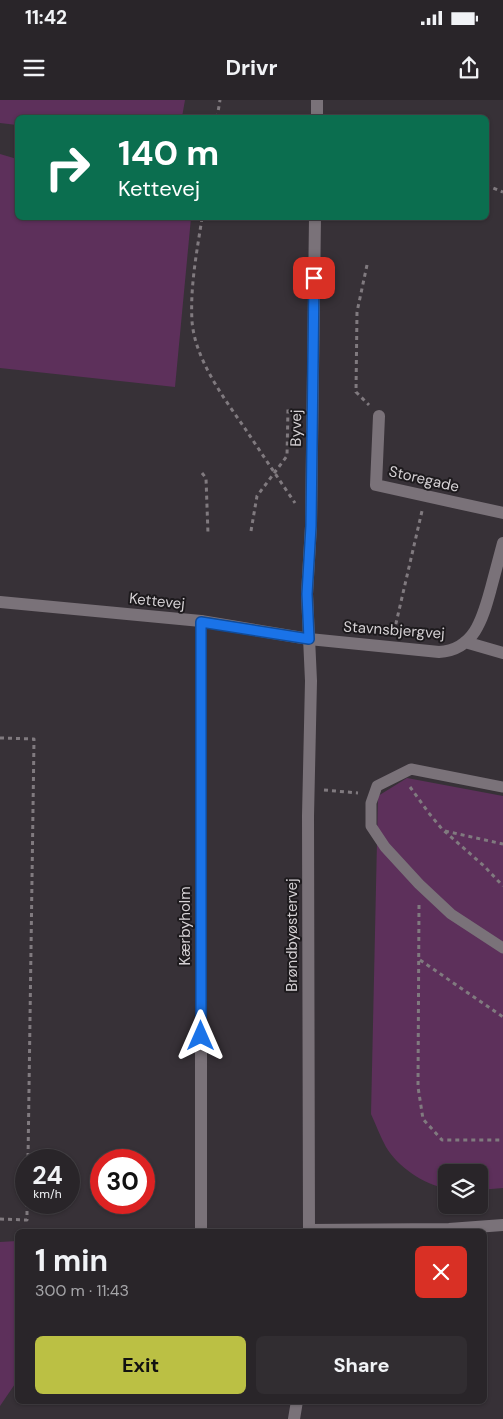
<!DOCTYPE html>
<html lang="en">
<head>
<meta charset="utf-8">
<style>
	body { margin:0; font-family:"DM Sans",sans-serif; background:#312d31; color:#f1f3f6; height:100vh; display:flex; flex-direction:column; font-size:19px; white-space:nowrap }
	* { box-sizing:border-box; margin:0 }
	p { font-size:16px; color:#a5a5a8 }
	.icon { flex:none; width:28px; height:28px; fill:none; stroke:currentColor; stroke-width:2; stroke-linecap:round; stroke-linejoin:round }
	.map { position:relative; flex:1; overflow:hidden }
	.panel { position:absolute; left:15px; top:1129px; width:472px; height:175px; display:flex; flex-direction:column; background:#292529; border-radius:8px; box-shadow:0 1px 4px #0004,0 0 0 1px #454246 }
	.panel>* { flex:none }
	.top-card { position:absolute; left:15px; top:15px; width:474px; height:105px; border-radius:8px; box-shadow:0 1px 4px #0004,0 0 0 1px #454246; background:#0b6e4f; color:#fff; overflow:hidden }
	.buttons { position:absolute; left:438px; top:1064px; display:grid; gap:10px }
	.buttons a { display:grid; place-items:center; width:50px; height:50px; border-radius:8px; background:#292529; box-shadow:0 1px 4px #0004,0 0 0 1px #454246; font-size:25px }
	.speed { position:absolute; left:15px; top:1049px; display:flex; gap:10px; font-size:25px; font-weight:700; text-align:center }
	.speed>* { display:grid; place-content:center; width:65px; height:65px; border-radius:50%; background:#292529; box-shadow:0 1px 4px #0004,0 0 0 1px #454246; line-height:1 }
	.speed small { font-size:12px; font-weight:400 }
	.speed .limit { border:8px solid #d22; background:#fff; color:#111 }
	.pin { position:absolute; display:grid; place-items:center; width:42px; height:42px; color:#fff; margin:-21px; border-radius:10px; box-shadow:0 2px 8px #0006 }
	.me { position:absolute; width:55px; margin:-28px; rotate:0deg; stroke-linejoin:round; filter:drop-shadow(0 0 4px #0008) }
	.turn { display:flex; align-items:center; gap:18px; height:105px; padding:0 20px; font-size:22px }
	.turn .icon { width:65px; height:65px; stroke-width:2.5 }
	.turn b { display:block; font-size:35px; line-height:42px }
	.round { display:grid; place-items:center; flex:none; width:52px; height:52px; border-radius:8px; background:#312d31 }
	.head { display:flex; align-items:center; justify-content:space-between; height:85px; padding:0 20px }
	h1 { font-size:30px; font-weight:700; line-height:38px }
	.cta { display:flex; gap:10px; margin-top:auto; padding:10px 20px }
	.cta a { flex:1; height:58px; border-radius:8px; background:#bbc044; color:#111; font-size:20px; font-weight:700; line-height:58px; text-align:center }
	.cta a+a { background:#312d31; color:#f1f3f6 }
	.status { display:flex; justify-content:space-between; align-items:center; height:35px; padding:0 25px; background:#292529; direction:ltr }
	.status svg { height:14px; fill:currentColor }
	header { display:flex; justify-content:space-between; align-items:center; height:65px; padding:0 20px; background:#292529; font-size:22px; font-weight:700 }
	.map>svg:first-child { display:block }
	.green { fill:#5d305b }
	.lines { fill:none; stroke-linecap:round; stroke-linejoin:round }
	.path { stroke:#807a7f; stroke-width:3; stroke-dasharray:4 4; stroke-linecap:butt }
	.service { stroke:#7a7279; stroke-width:11 }
	.minor { stroke:#7a7279; stroke-width:12 }
	.tertiary { stroke:#7a7279; stroke-width:12 }
	.route-casing { stroke:#114b97; stroke-width:12 }
	.route { stroke:#1a73e8; stroke-width:9 }
	.labels { text-anchor:middle; stroke-width:4; stroke-linejoin:round; paint-order:stroke }
	.street-label { font-size:15px; fill:#d5d1d4; stroke:#1d1a1d }
</style>
</head>
<body>
<div class="status"><b>11:42</b><svg viewBox="0 0 49 12"><path d="M0 12V9h3v3zM5 12V6h3v6zM10 12V3h3v9zM15 12V0h3v12zM26 1h20v11H26zM47 4h2v5h-2z"/></svg></div>
<header><svg class="icon" aria-label="menu" viewBox="0 0 24 24"><path d="M4 6h16M4 12h16M4 18h16"/></svg>Drivr<svg class="icon" aria-label="share" viewBox="0 0 24 24"><path d="M12 15V3M7 8l5-5 5 5M5 13v7h14v-7"/></svg></header>
<div class="map">
<svg width="503" height="1319" viewBox="0 0 503 1319">
	<rect width="100%" height="100%" fill="#373137"/>
	<!-- green -->
	<path class="green" d="M0 0H185L182 17 18 18 17 25 0 23Z
		M0 54 17 59 18 118H191L175 287 0 268Z
		M407 678 503 696V1088L479 1090V1072H446V1088C424 1085 397 1066 386 1047 380 1036 376 1025 371 1014L378 696Z
		M17 1141V1281L0 1306V1142Z"/>
	<g class="lines">
		<!-- path -->
		<path class="path" d="M217 18 220 0
			M486 85 503 92
			M202 118C197 151 190 186 192 221 195 260 224 298 246 330 262 354 278 378 295 403
			M367 165 357 212 356 292 369 305
			M202 373 206 378 208 434
			M251 431 257 396 287 356 288 309
			M394 532 422 411
			M0 638 34 639 28 1060
			M410 687 428 712 442 729 484 766 503 786
			M324 690 358 693
			M445 731 503 744
			M419 805 418 987 423 1019 442 1040H503
			M420 860 503 917
			M0 1119 27 1120V1102"/>
		<!-- service -->
		<path class="service" d="M503 687 411 669 377 686 371 703V726L385 747 419 784 451 814 503 848"/>
		<!-- minor -->
		<path class="minor" d="M379 316 376 385 503 413
			M309 539 439 552C475 550 483 517 491 488 495 473 499 458 503 443
			M465 542 503 553
			M309 1130 449 1129 503 1125
			M201 1131V521"/>
		<!-- tertiary -->
		<path class="tertiary" d="M317 18V0
			M0 502 201 521 309 539
			M309 1131 308 716 311 581 307 494 311 426 315 118
			M294 1319 297 1301"/>
	</g>
	<g class="lines">
		<defs>
			<path id="route" d="M201 936V522L309 539 307 494 311 426 314 178"/>
		</defs>
		<!-- route casing -->
		<use href="#route" class="route-casing"/>
		<!-- route -->
		<use href="#route" class="route"/>
	</g>
	<g class="labels">
		<!-- street labels -->
		<g class="street-label">
			<text transform="translate(296 328) rotate(-89)" y="5">Byvej</text>
			<text transform="translate(424 379) rotate(13)" y="5">Storegade</text>
			<text transform="translate(157 501) rotate(6)" y="5">Kettevej</text>
			<text transform="translate(394 530) rotate(4)" y="5">Stavnsbjergvej</text>
			<text transform="translate(185 826) rotate(-90)" y="5">Kærbyholm</text>
			<text transform="translate(292 835) rotate(-90)" y="5">Brøndbyøstervej</text>
		</g>
	</g>
</svg>
<div class="buttons">
<a><svg class="icon" aria-label="layers" viewBox="0 0 24 24"><path d="M12 4l9 5-9 5-9-5zM3 14l9 5 9-5"/></svg></a>
</div>
<div class="speed"><div>24<small>km/h</small></div><div class="limit">30</div></div>
<div class="pin" style="left:314px;top:178px;background:#d93025"><svg class="icon" aria-label="arrive" viewBox="0 0 24 24"><path d="M6 21V4h12l-3 4 3 4H6"/></svg></div>
<svg class="me" style="left:201px;top:936px" viewBox="-20 -20 40 40"><path d="M0-17L14 15 0 8-14 15z" fill="#1a73e8" stroke="#fff" stroke-width="4"/></svg>
<div class="top-card">
<div class="turn"><svg class="icon" aria-label="right" viewBox="0 0 24 24"><path d="M7 20v-9h11M14 6l5 5-5 5"/></svg><div><b>140 m</b>Kettevej</div></div>
</div>
<section class="panel">
<div class="head"><div><h1>1 min</h1><p>300 m · 11:43</p></div><a class="round" style="background:#d93025;color:#fff"><svg class="icon" aria-label="close" viewBox="0 0 24 24"><path d="M6 6l12 12M18 6L6 18"/></svg></a></div>
<div class="cta"><a>Exit</a><a>Share</a></div>
</section>
</div>
</body>
</html>
